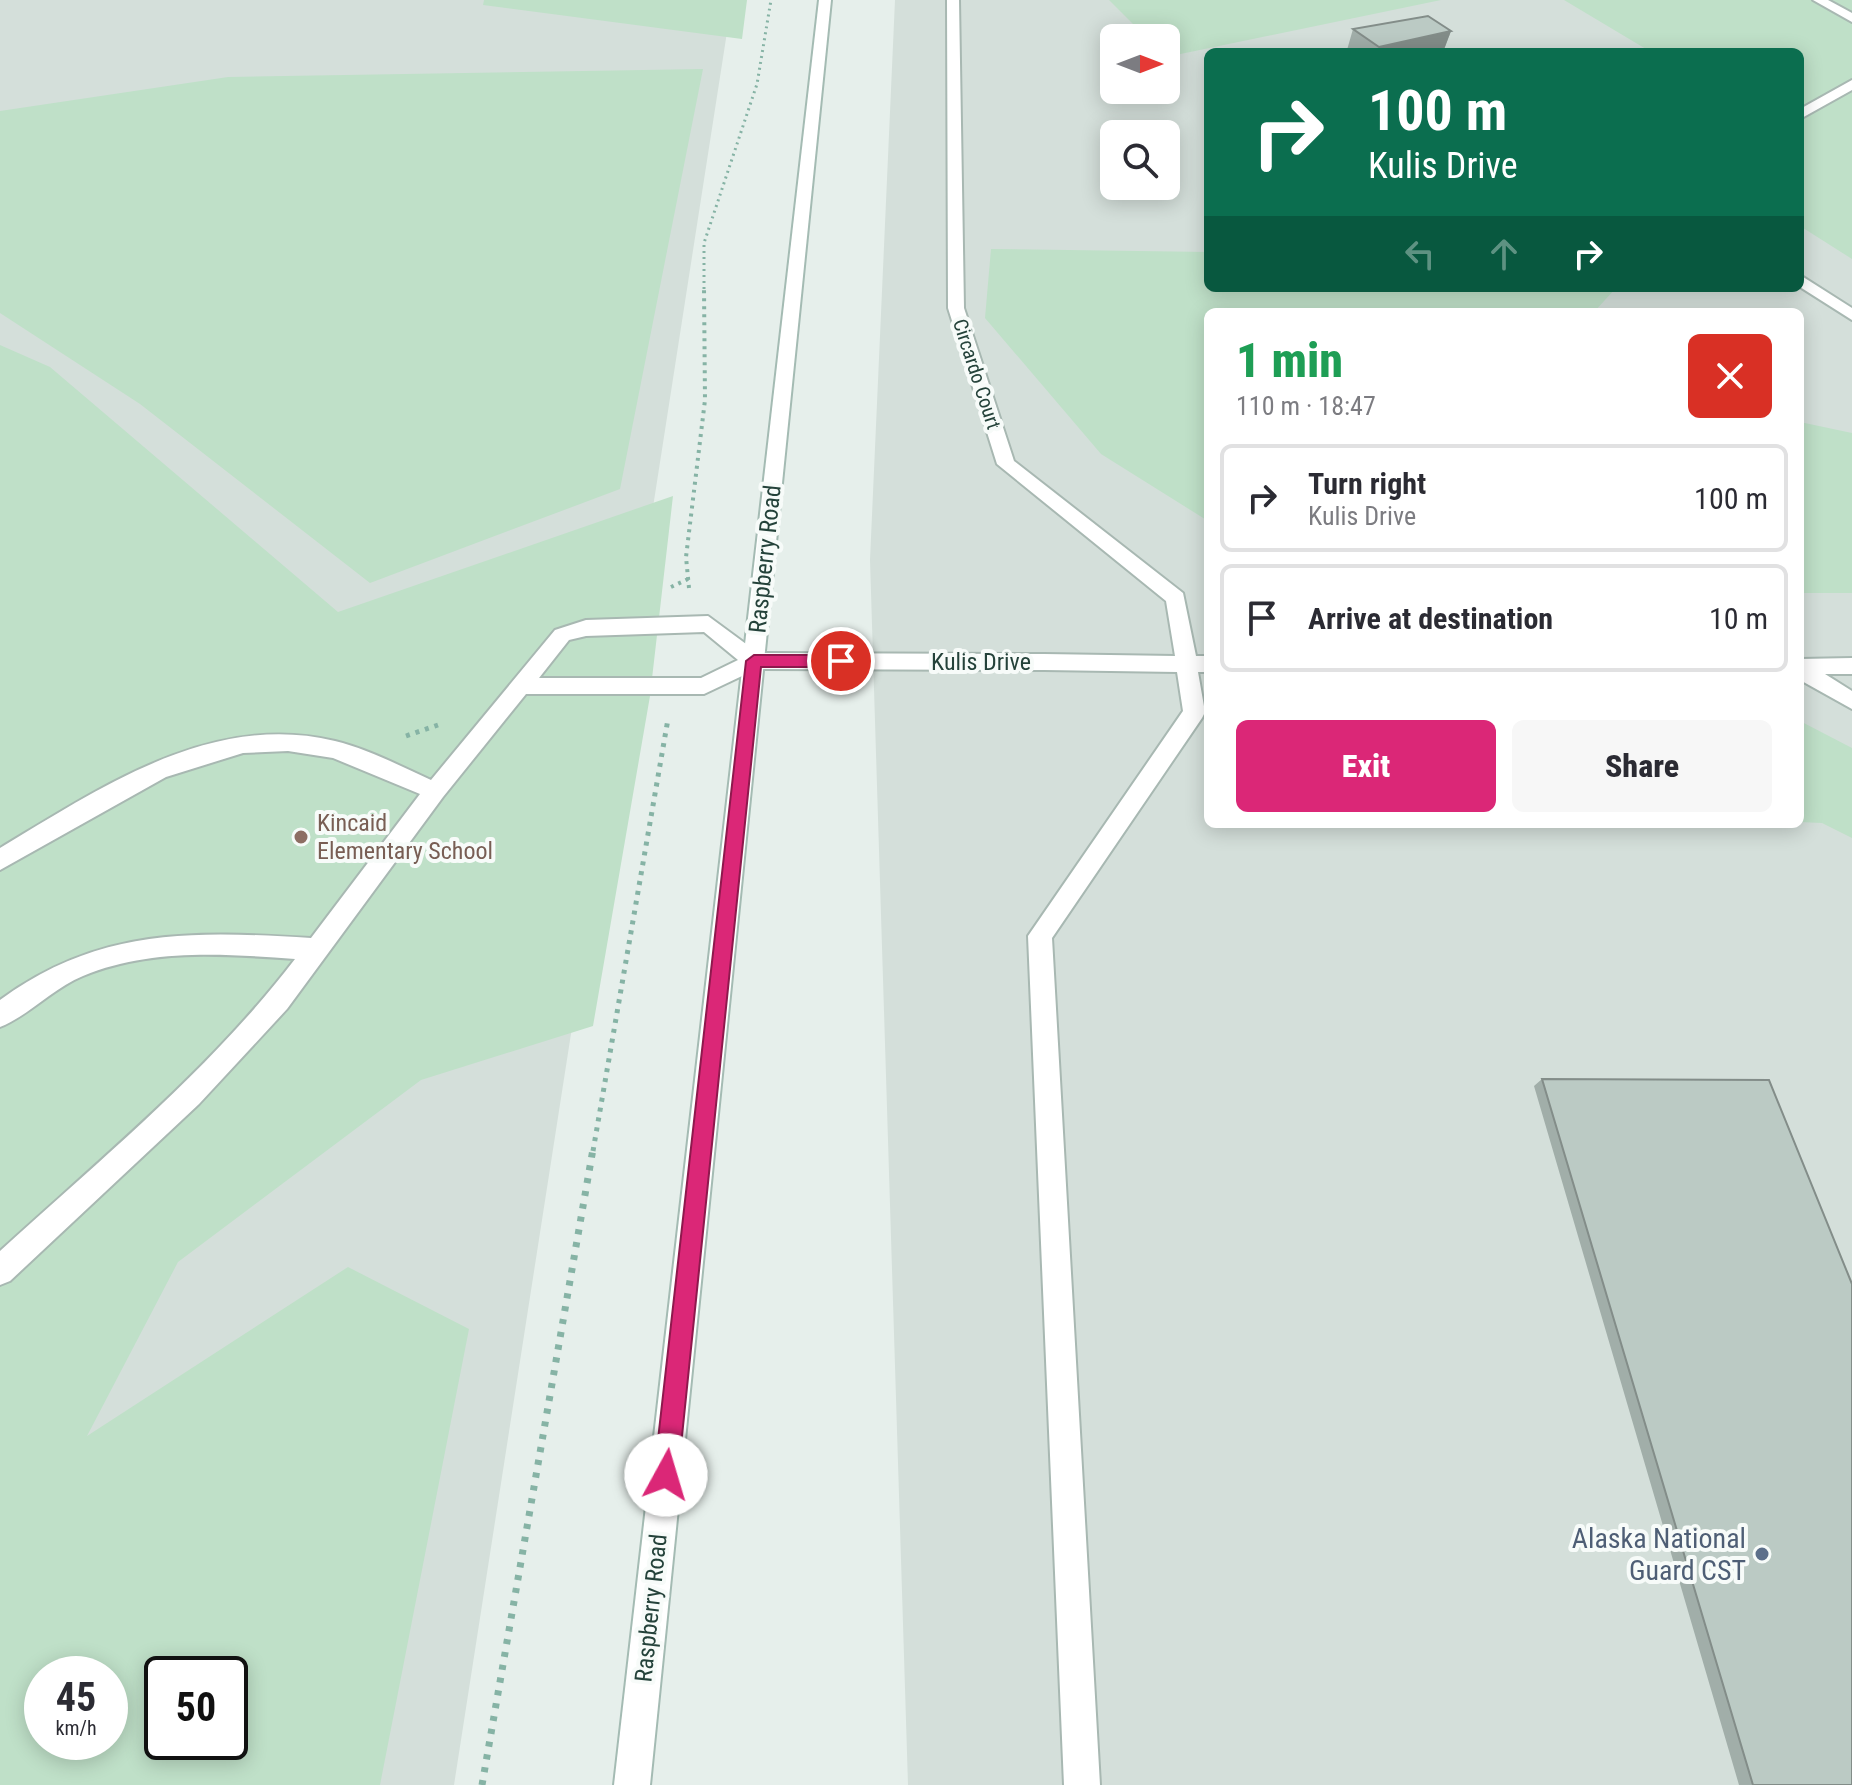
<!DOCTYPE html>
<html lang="en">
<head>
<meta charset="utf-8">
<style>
	body { margin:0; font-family:"Roboto Condensed",sans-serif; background:#f7f7f7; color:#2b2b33; height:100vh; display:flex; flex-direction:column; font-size:30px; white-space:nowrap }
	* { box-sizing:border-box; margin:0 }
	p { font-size:26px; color:#7c7c81 }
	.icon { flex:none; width:44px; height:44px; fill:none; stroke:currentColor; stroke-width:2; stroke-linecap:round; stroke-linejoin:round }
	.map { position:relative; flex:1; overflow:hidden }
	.side { position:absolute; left:1204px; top:308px; width:600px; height:520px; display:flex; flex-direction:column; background:#fff; border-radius:12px; box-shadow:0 4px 20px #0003 }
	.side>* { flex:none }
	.guide { position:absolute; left:1204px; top:48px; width:600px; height:244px; border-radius:12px; box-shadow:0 4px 20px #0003; background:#0b6e4f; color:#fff; overflow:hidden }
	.needle { width:52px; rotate:90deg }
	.buttons { position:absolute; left:1100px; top:24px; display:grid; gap:16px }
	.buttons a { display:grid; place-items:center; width:80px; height:80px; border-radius:12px; background:#fff; box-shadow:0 4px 20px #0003; font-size:40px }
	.speed { position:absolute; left:24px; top:1656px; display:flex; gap:16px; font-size:40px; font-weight:700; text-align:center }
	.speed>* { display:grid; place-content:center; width:104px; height:104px; border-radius:50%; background:#fff; box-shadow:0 4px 20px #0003; line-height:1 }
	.speed small { font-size:20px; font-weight:400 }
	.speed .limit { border:4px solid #111; border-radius:12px; background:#fff; color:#111 }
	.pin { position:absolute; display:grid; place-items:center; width:68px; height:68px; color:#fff; margin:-34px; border:4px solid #fff; border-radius:50%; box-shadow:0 2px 8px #0007 }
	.me { position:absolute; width:88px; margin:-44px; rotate:6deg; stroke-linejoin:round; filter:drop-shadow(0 0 6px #0008) }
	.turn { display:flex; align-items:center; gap:28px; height:168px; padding:0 32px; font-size:36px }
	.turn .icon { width:104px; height:104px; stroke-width:2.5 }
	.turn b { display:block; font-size:56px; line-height:68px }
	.lanes { display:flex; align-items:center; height:76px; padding:0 32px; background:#0003; justify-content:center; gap:40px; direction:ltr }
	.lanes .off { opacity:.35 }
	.round { display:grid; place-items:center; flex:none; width:84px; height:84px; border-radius:12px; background:#f7f7f7 }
	.summary { display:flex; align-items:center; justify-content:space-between; height:136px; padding:0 32px }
	h1 { font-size:48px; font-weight:800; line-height:60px; color:#1e9e55 }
	.button { display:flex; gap:16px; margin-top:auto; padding:16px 32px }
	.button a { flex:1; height:92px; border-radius:12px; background:#db2777; color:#fff; font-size:32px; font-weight:800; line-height:92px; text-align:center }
	.button a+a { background:#f7f7f7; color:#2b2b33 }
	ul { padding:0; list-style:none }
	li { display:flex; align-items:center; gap:24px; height:108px; margin:0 16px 12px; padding:0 16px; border:4px solid #e1e1e2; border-radius:12px }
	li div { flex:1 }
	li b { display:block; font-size:30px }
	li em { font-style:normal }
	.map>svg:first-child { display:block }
	.built { fill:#d4dfda; fill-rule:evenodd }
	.green { fill:#bfe0c8; fill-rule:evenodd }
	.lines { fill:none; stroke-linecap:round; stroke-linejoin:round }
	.service-casing { stroke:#a8b8b2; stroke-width:4 }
	.minor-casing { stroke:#a8b8b2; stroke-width:4 }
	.secondary-casing { stroke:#a4bbb3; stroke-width:4 }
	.path-far3 { stroke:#86b3a5; stroke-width:3; stroke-dasharray:2 4; stroke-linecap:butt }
	.path-far2 { stroke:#86b3a5; stroke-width:4; stroke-dasharray:3 5; stroke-linecap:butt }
	.path-far1 { stroke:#86b3a5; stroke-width:5; stroke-dasharray:4 6; stroke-linecap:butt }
	.path { stroke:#86b3a5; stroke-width:7; stroke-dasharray:5 8; stroke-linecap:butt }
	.service { fill:#fff; fill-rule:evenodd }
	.minor { fill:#fff; fill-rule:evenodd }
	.secondary { fill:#fff; fill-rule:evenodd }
	.wall { fill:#a1aea9 }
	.shaded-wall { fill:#838d89 }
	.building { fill:#bbcac4; stroke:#838d89; stroke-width:2 }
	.route { fill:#db2777; stroke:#8e194d; stroke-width:2 }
	.education-dot { fill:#8d6e63; stroke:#f7fbf9; stroke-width:3 }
	.service-dot { fill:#5c6f8a; stroke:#f7fbf9; stroke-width:3 }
	.labels { text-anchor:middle; stroke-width:8; stroke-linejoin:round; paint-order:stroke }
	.far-street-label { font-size:20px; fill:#24423a; stroke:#f7fbf9 }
	.street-label { font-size:24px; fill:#24423a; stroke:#f7fbf9 }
	.education-label { font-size:24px; fill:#785e54; stroke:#f7fbf9; text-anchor:start }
	.near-service-label { font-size:28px; fill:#4e5e75; stroke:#f7fbf9; text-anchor:end }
</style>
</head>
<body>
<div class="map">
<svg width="1852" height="1785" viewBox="0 0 1852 1785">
	<rect width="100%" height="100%" fill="#e6efeb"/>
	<!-- built -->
	<path class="built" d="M0 0H732L454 1785H0ZM42 1674H110V1742H42ZM162 1674H230V1742H162Z
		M895 0H1852V1785H908L870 560ZM1114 38H1166V90H1114ZM1208 52H1800V288H1208ZM1114 134H1166V186H1114ZM1208 312H1800V824H1208Z"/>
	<!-- green -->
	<path class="green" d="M484 0H747L742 39 483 5Z
		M1109 0H1441L1166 57V38H1147Z
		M1564 0H1852V259L1800 226V52H1651Z
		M703 69 620 489 370 583 140 404 0 313V111L228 77Z
		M991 249 1208 252V288H1616L1594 312H1208V521L1101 454 985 318Z
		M0 345 50 367 338 612 673 496 650 696 593 1026 421 1080 178 1262 87 1436 348 1267 469 1329 380 1785H0ZM42 1674H110V1742H42ZM162 1674H230V1742H162Z
		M1800 422 1852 433V593H1800Z
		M1800 721 1852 748V838L1822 823 1800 822Z"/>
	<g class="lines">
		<defs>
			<path id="service" d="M947 0H959L964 308 1014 461 1183 593 1196 656H1208V672H1198L1205 712 1202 718 1052 938 1100 1785H1064L1028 936 1183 711 1177 672 1044 670 1033 662 1044 654 1175 656 1166 601 997 464 948 308Z
				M1813 0H1828L1852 13V22Z
				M1852 80V90L1800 119V109Z
				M1800 275 1852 308V320L1800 287Z
				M708 616 761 655 764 661 761 667 704 694H526L443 797 287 1009 199 1104 10 1281 0 1285V1251C102 1158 211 1069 295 959 225 954 150 948 83 976 53 988 30 1015 0 1027V1000C99 927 194 931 311 938L420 794 333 758 288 751 243 753 166 777 0 870V848C100 788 212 711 335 741 368 749 400 766 431 780L555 630 586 620ZM704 632 738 660 701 678H539L569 640 586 636Z
				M1852 658V674H1825L1852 691V709L1800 680V659Z"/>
			<path id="minor" d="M754 653 1044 654 1055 662 1044 670 754 669 744 661Z"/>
			<path id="secondary" d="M819 0H831L650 1785H614Z"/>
		</defs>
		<!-- service casing -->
		<use href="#service" class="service-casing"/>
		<!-- minor casing -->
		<use href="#minor" class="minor-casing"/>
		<!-- secondary casing -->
		<use href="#secondary" class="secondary-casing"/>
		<!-- path-far3 -->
		<path class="path-far3" d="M704 289V243L757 84 771 0"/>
		<!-- path-far2 -->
		<path class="path-far2" d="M671 587 688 579
			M689 588 686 557 705 400 704 287"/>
		<!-- path-far1 -->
		<path class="path-far1" d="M406 736 438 725
			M593 1151 668 719"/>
		<!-- path -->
		<path class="path" d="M482 1785 593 1149"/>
		<!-- service -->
		<use href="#service" class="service"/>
		<!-- minor -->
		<use href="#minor" class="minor"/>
		<!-- secondary -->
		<use href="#secondary" class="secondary"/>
	</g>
	<!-- wall -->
	<path class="wall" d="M1353 29 1451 31 1443 52H1350L1347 50Z
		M1542 1079 1852 1785H1739L1534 1086Z"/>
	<!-- shaded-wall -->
	<path class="shaded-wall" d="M1451 31 1443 52H1378L1379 47Z"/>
	<!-- building -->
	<path class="building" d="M1428 16 1451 31 1379 47 1353 29Z
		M1542 1079 1769 1080 1852 1284V1785H1753Z"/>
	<!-- route -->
	<path class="route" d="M754 655H841L849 661 841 667H761L678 1475 674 1483 666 1487 657 1483 654 1475 746 661Z"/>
	<!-- markers -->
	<circle class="education-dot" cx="301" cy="837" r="8"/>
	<circle class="service-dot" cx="1762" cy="1554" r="8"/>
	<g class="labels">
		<!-- far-street labels -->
		<g class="far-street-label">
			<text transform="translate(977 374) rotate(72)" y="7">Circardo Court</text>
		</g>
		<!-- street labels -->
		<g class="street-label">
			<text transform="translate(765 559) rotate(-84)" y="8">Raspberry Road</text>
			<text x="981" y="670">Kulis Drive</text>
			<text transform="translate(651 1608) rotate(-84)" y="8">Raspberry Road</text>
		</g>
		<!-- education labels -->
		<g class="education-label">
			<text x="317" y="831">Kincaid<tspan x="317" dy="28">Elementary School</tspan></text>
		</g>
		<!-- near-service labels -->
		<g class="near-service-label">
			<text x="1746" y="1548">Alaska National<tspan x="1746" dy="32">Guard CST</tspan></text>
		</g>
	</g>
</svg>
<div class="buttons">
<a><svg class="needle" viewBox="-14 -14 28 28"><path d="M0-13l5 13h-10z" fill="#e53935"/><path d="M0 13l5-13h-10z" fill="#7c7c81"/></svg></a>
<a><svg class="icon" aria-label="search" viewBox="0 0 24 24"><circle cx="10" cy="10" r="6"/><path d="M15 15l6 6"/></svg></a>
</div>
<div class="speed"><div>45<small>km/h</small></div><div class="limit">50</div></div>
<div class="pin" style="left:841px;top:661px;background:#d93025"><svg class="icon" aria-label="arrive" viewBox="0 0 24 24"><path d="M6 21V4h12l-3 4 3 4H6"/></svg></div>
<svg class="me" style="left:666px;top:1475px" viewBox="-20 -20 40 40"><circle r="19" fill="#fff"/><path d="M0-13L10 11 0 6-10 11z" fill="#db2777"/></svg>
<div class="guide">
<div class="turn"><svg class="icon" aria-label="right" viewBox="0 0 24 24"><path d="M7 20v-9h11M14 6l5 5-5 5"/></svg><div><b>100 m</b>Kulis Drive</div></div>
<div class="lanes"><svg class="icon off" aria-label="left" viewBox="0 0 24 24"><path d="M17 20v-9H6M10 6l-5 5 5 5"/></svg><svg class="icon off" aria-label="ahead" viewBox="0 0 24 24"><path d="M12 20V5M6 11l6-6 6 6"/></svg><svg class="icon" aria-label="right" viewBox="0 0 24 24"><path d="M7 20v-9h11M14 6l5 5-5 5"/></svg></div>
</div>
<section class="side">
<div class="summary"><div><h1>1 min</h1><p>110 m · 18:47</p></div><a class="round" style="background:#d93025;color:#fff"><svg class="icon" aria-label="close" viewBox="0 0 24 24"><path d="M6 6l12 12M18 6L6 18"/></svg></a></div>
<ul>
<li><svg class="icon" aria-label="right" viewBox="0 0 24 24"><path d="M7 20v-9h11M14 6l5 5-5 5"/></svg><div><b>Turn right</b><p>Kulis Drive</p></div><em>100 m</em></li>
<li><svg class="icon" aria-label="arrive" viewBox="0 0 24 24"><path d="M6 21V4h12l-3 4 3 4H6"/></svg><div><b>Arrive at destination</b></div><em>10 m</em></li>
</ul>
<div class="button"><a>Exit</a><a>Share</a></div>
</section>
</div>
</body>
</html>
